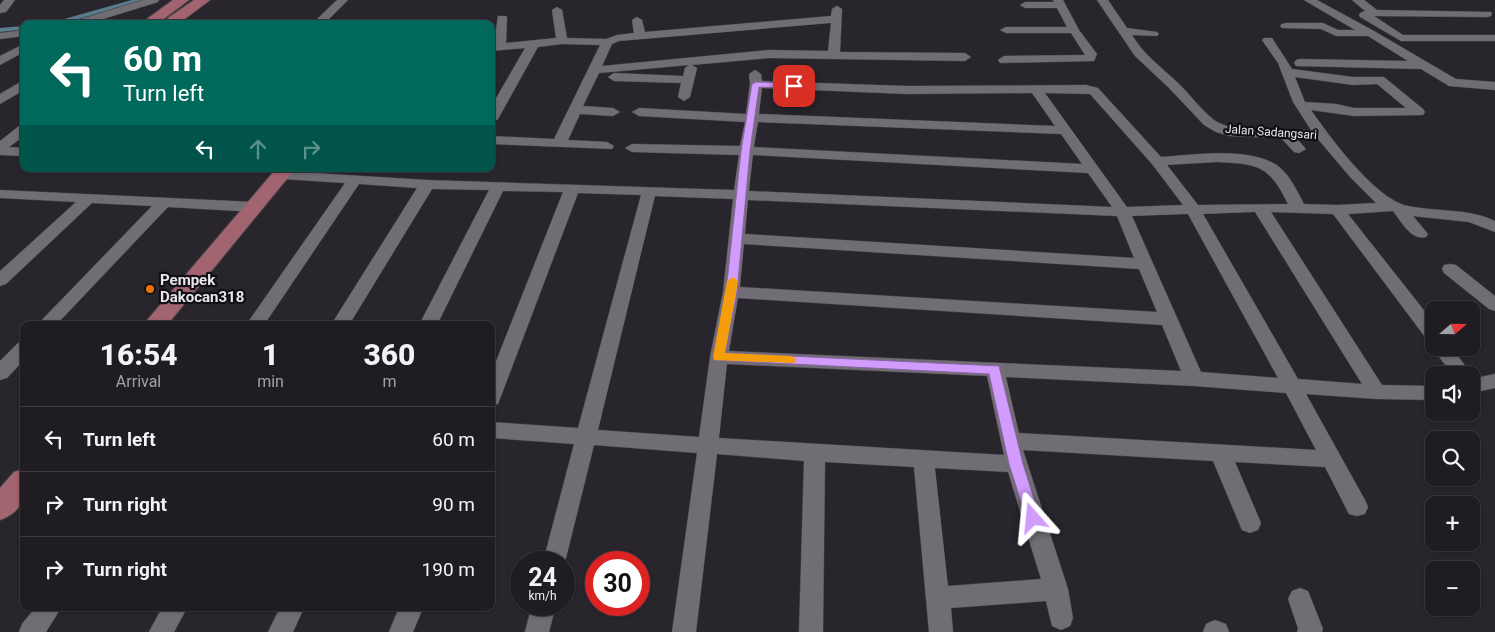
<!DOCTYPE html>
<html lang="en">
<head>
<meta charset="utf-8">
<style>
	body { margin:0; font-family:Roboto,sans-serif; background:#27252a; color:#f1f3f6; height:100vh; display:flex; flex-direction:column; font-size:19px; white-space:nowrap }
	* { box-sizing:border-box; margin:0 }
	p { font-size:16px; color:#a1a1a5 }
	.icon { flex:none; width:28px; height:28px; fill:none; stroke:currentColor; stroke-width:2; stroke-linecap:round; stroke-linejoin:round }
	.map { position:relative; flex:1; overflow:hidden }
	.sheet { position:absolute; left:20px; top:321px; width:475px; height:290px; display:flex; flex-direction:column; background:#1f1c22; border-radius:10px; box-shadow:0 1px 4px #0004,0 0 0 1px #3c3a40 }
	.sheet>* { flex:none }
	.top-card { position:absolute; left:20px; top:20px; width:475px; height:152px; border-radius:10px; box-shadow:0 1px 4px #0004,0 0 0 1px #3c3a40; background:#00695c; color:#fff; overflow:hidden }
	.needle { width:32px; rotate:70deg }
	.controls { position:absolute; left:1425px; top:301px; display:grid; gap:10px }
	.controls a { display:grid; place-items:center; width:55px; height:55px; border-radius:10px; background:#1f1c22; box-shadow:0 1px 4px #0004,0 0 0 1px #3c3a40; font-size:25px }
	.speed { position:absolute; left:510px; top:551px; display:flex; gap:10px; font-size:25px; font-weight:700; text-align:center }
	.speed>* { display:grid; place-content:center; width:65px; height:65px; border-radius:50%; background:#1f1c22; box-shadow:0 1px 4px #0004,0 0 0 1px #3c3a40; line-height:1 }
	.speed small { font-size:12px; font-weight:400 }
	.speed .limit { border:8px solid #d22; background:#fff; color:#111 }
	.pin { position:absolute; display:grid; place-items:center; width:42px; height:42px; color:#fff; margin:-21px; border-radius:10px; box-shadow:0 2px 8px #0006 }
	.me { position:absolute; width:55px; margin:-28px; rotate:342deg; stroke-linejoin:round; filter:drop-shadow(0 0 4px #0008) }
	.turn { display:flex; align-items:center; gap:18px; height:105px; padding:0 20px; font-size:22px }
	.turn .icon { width:65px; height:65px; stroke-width:2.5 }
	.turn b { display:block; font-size:35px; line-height:42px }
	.lanes { display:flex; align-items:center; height:48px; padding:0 20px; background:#0003; justify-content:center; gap:25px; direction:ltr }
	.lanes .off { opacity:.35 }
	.eta { display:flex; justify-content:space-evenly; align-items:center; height:85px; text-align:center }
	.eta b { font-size:30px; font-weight:800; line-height:35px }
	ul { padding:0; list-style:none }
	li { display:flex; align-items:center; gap:15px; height:65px; padding:0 20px; border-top:1px solid #3c3a40 }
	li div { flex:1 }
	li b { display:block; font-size:19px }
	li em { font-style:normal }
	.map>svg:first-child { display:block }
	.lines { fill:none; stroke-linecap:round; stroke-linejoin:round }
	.stream { stroke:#597d8e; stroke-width:4 }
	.minor-casing { stroke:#454348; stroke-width:1 }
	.major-casing { stroke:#454348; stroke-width:2 }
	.minor { fill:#716d75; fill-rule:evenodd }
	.major { fill:#a26570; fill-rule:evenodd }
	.route { fill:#d29cfd; stroke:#8865a4 }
	.slow { fill:#f59e0b }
	.food-dot { fill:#e8710a; stroke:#110f13; stroke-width:2 }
	.labels { text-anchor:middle; stroke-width:4.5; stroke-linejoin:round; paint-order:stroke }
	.far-street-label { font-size:12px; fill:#e8e6eb; stroke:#110f13 }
	.poi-label { font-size:15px; font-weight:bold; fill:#e8e6eb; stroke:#110f13; text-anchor:start }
</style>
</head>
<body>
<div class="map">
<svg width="1495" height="632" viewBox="0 0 1495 632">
	<rect width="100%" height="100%" fill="#29252d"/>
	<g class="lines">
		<!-- stream -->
		<path class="stream" d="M54 24 139 0
			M0 30 24 28"/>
		<defs>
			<path id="minor" d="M4 0H15L6 12 0 13V5Z
				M143 0H159L158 2 87 24H70L71 22Z
				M337 0H348L324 24H312Z
				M1053 0H1063L1079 30 1097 54 1094 61 1000 63 998 60 1004 56 1085 55 1071 33H1006L1000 30 1006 27H1067L1057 8H1025L1020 5 1025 2H1054Z
				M1097 0H1108L1127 28 1157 32 1159 34 1157 36 1132 35C1144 55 1160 66 1177 82 1190 94 1200 109 1214 120 1236 135 1285 130 1311 130L1293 102 1278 63 1262 40 1264 38H1272L1292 69 1353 77H1384L1423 109 1425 112 1423 115 1354 116 1311 110C1329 136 1376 200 1408 206 1437 212 1468 208 1495 221V232L1469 222 1413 216 1428 234 1426 237C1411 241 1401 221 1393 211L1348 214 1434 323V342L1428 341 1333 214 1271 212 1382 385 1434 386V400L1377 399 1306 394 1365 500 1368 507 1365 514 1357 516 1349 514 1325 467 1235 462 1261 523 1258 530 1250 533 1242 530 1213 461 1023 450 1068 589 1073 618 1070 626 1061 630 1052 626 1046 601 951 608 953 632H929L914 467 825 462 823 632H799L804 461 717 454 696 632H672L697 453 594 445 564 566V562H543L574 444 491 438V422L578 428 641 195 578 193 498 404 491 406V374L563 192 503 191 437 325H419L489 190 432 189 349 325H331L417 188 359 184 264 325H246L345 183 282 179 277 178 275 175 277 172 282 171 427 180 734 190 739 155 632 152 625 148 632 144 740 146 745 122 639 116 632 112 639 108 746 114 750 84 749 74 755 70 761 74 762 81 907 86 1086 85 1098 88 1161 157C1194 155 1249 146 1278 166 1290 175 1297 191 1304 204L1337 205 1376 203 1351 178 1317 138H1296L1306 149 1299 153 1294 152 1281 138 1230 136 1216 132 1204 125 1169 88 1135 56ZM1295 77 1353 85 1377 84 1406 108H1354L1336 104 1305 102ZM762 88 907 94 1032 93 1055 126 759 114ZM1045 93 1090 94 1152 164 1183 205 1127 207ZM758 122 1061 134 1082 164 754 147ZM753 155 1088 173 1112 207 749 191ZM1217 162C1258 164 1269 165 1288 204L1198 205 1167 165ZM655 196 733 199 723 292 710 357 699 437 598 430ZM748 200 1117 216 1134 258 745 234ZM1255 212 1362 384 1298 379 1203 214ZM1188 214 1278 378 1201 372 1132 216ZM744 244 1139 269 1157 312 740 287ZM738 298 1162 325 1181 371 729 351ZM727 364 987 376 1004 455 719 438ZM1006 377 1194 386 1286 393 1316 450 1019 433ZM935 468 1008 472 1041 579 948 586Z
				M1304 0H1317L1374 31 1456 79 1495 82V90L1449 86 1421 69 1296 66 1294 63 1296 60 1300 59 1408 61 1368 36H1336L1321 29 1282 28 1280 26 1282 24 1286 23H1323L1338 30H1355Z
				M1352 0H1364L1377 10 1491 12 1492 14 1491 16 1487 17 1374 16 1403 35H1495V41H1401L1360 17 1359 15 1360 13 1365 11Z
				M837 6 842 9 840 52 965 53 971 57 965 61 769 58 692 65 697 68 690 97 684 101 678 97 681 83 614 81 608 77 614 73 683 76 685 68 689 65 599 73 583 106 613 108 620 112 613 116 580 114 568 140 607 142 614 146 612 149 491 144V136L554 139 600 45 562 44 538 47 498 119 491 123V107L525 48 491 51V44H494L498 16H506L507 18 506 43 556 38 552 10 557 7 562 10 567 38 606 39 617 35 634 33 632 20 637 17 642 20 645 32 831 16 832 9ZM831 23 828 51 769 50 602 66 612 44 619 41Z
				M24 30V36L0 39V33Z
				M24 44V52L0 65V56Z
				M24 80V90L0 104V94Z
				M24 125V136L9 147 24 148V156L0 155V141L19 126Z
				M0 190 254 202 259 204 262 207 259 210 254 212 168 207 56 325H37L152 206 92 203 6 284 0 286V271L76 202 0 198Z
				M1450 264 1456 265 1495 296V311L1489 309 1444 273 1442 269 1444 265Z
				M24 341V360L7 378 0 380V361L18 343Z
				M1434 347 1452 348 1472 375 1471 377V375H1453L1436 353Z
				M1495 374V388L1471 393V379Z
				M1300 588 1308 591 1323 629 1322 632H1297L1298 628 1288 599 1292 591Z
				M532 605H556L549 632H525Z
				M35 608H61L46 632H19L22 624Z
				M162 608H187L174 632H149Z
				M280 608H304L293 632H268Z
				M399 608H423L413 632H389Z
				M1215 620 1226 624 1229 632H1203L1206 624Z"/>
			<path id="major" d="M173 0H189L157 24H140Z
				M194 0H210L178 24H168L166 21 168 18Z
				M276 169H295L167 325H143Z
				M24 469C24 493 27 510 0 520V488L14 472Z"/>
		</defs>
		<!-- minor casing -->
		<use href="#minor" class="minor-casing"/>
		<!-- major casing -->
		<use href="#major" class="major-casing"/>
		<!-- minor -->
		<use href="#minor" class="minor"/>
		<!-- major -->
		<use href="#major" class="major"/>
	</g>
	<!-- route -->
	<path class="route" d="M756 82 794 83 798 86 794 88 759 87 750 151 737 292 725 353 999 366 1023 464 1040 518 1038 522 1033 524 1028 522 1026 518 1009 464 989 374 714 360 713 357 726 292 741 151 752 84Z"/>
	<!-- slow -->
	<path class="slow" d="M733 277 738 281 725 353 790 356 794 357 796 360 794 363 714 360 713 357 727 281Z"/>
	<!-- markers -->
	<circle class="food-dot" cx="150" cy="289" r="5"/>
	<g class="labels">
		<!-- far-street labels -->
		<g class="far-street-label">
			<text transform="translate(1271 132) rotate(4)" y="4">Jalan Sadangsari</text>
		</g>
		<!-- poi labels -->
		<g class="poi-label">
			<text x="160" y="285">Pempek<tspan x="160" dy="17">Dakocan318</tspan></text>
		</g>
	</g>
</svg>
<div class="controls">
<a><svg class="needle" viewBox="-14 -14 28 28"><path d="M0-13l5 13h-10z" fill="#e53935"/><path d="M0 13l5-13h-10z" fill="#a1a1a5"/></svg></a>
<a><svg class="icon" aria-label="sound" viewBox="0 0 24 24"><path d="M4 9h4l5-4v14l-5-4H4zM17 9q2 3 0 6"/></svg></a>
<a><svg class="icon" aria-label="search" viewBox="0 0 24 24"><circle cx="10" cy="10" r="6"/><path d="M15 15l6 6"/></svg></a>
<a>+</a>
<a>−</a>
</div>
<div class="speed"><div>24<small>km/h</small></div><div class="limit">30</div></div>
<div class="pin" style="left:794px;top:86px;background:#d93025"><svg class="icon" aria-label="arrive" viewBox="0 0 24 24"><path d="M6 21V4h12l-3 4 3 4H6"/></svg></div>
<svg class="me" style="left:1033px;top:518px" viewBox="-20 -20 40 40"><path d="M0-17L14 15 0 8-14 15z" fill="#d29cfd" stroke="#fff" stroke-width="4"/></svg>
<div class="top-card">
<div class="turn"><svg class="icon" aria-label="left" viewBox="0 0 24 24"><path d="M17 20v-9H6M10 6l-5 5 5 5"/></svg><div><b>60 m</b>Turn left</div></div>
<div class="lanes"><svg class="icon" aria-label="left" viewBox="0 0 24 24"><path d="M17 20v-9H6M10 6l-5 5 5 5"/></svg><svg class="icon off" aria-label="ahead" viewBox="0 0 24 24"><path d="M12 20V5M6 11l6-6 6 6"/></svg><svg class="icon off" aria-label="right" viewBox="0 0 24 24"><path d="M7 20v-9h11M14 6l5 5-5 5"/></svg></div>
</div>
<section class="sheet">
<div class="eta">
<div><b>16:54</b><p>Arrival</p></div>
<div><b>1</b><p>min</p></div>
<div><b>360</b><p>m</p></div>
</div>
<ul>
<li><svg class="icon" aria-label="left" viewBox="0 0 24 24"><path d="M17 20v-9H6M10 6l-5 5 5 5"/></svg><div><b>Turn left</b></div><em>60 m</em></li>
<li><svg class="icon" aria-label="right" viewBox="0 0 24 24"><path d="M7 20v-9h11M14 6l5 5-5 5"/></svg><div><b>Turn right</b></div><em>90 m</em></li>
<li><svg class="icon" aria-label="right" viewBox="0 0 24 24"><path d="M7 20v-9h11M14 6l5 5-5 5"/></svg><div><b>Turn right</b></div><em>190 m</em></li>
</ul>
</section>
</div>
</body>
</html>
